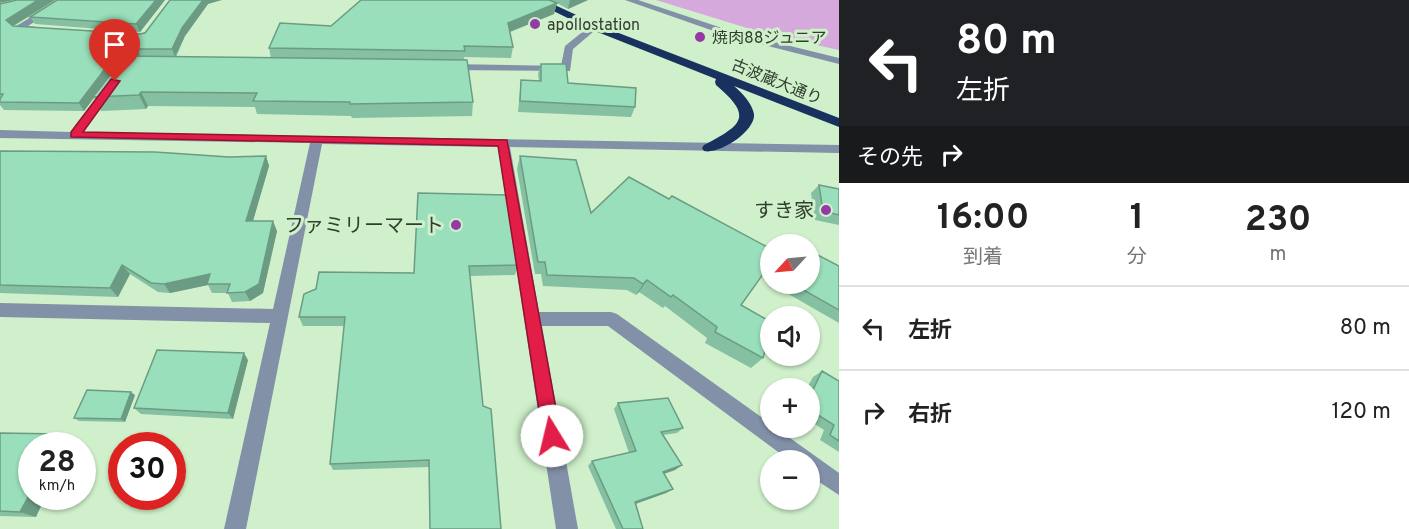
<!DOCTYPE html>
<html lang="ja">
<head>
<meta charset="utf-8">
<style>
	body { margin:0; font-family:Overpass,"Noto Sans JP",sans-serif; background:#f2f2f2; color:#222; height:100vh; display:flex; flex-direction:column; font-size:22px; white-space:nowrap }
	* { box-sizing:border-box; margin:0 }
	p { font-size:20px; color:#767676 }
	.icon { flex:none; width:33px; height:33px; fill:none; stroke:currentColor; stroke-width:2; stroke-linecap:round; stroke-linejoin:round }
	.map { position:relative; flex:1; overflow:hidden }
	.sheet { display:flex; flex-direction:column; background:#fff; width:570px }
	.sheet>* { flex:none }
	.hud { background:#202124; color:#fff; overflow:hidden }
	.needle { width:39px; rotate:244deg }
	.controls { position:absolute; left:760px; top:234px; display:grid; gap:12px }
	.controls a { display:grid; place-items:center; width:60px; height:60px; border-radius:50%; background:#fff; box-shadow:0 2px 4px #0004; font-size:30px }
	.speed { position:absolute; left:18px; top:432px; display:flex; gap:12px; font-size:30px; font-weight:700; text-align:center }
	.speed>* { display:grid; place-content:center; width:78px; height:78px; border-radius:50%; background:#fff; box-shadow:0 2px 4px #0004; line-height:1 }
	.speed small { font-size:15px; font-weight:400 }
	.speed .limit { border:9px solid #d22; background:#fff; color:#111 }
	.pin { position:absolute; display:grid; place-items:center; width:51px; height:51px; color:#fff; margin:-62px -26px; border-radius:50% 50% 50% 0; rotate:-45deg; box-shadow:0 0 6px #0007 }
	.pin .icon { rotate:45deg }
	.me { position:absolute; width:66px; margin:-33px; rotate:351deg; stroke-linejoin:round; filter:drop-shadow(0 0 4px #0008) }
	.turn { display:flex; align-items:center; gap:21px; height:126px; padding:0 18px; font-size:27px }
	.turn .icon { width:78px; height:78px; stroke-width:2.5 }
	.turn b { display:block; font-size:42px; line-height:51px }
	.then { display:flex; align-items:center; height:57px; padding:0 18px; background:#0003; gap:12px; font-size:22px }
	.eta { display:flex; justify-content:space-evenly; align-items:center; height:102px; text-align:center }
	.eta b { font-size:36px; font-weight:700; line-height:42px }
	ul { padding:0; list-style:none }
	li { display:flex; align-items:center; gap:18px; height:84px; padding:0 18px; border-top:2px solid #e0e0e0 }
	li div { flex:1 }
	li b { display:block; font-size:22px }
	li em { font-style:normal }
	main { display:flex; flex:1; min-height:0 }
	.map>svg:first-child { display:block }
	.water { fill:#d6a9dd }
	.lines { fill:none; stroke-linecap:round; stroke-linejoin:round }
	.minor { fill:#8290a8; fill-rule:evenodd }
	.highway { fill:#19315f; fill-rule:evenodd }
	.wall { fill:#84c0a1 }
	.shaded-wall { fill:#6b9c83 }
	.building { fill:#99dfbb; stroke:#6b9c83; stroke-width:1.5 }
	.route { fill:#e11d48; stroke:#92132f; stroke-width:1.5 }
	.poi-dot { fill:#9539a4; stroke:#cff0ca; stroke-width:2 }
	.labels { text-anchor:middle; stroke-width:6; stroke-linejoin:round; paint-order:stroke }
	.far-poi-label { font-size:16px; fill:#313e2f; stroke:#cff0ca; text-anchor:start }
	.far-street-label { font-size:16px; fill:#313e2f; stroke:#cff0ca }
	.poi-label { font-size:20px; fill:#313e2f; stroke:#cff0ca; text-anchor:end }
</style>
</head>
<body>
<main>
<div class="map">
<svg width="839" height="529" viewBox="0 0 839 529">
	<rect width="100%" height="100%" fill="#cff0ca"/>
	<!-- water -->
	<path class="water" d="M656 0H839V50L770 35Z"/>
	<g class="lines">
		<!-- minor -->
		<path class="minor" d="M59 0H69L28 26 37 27V31H18L13 28Z
			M625 0H638L734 32 839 58V64L728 36Z
			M591 25 599 27 573 49 570 71 447 70 442 67 447 64 561 66 565 46Z
			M109 86 114 89 83 132 839 145V153L510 147 539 312H611L617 314 771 424V428H776L839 473V495L810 476V460H789L608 326H542L578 529H556L498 147 322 144 246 529H224L270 323 0 317V303L273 309 310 143 0 138V130L71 132 105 87Z"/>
		<!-- highway -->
		<path class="highway" d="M531 0H544L598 25 839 118V127L734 86C742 93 752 103 754 114 756 131 719 155 704 151L702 148 704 145C742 125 754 117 716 85L715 82 716 79 590 29Z"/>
	</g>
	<!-- wall -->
	<path class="wall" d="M55 0 14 26 140 34 208 4 185 36 176 57 271 58 269 48 331 26 361 0H588L568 9 555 2 557 3 554 14 510 32 513 47 511 58 464 57 473 102 472 116 352 118 351 116 257 114 255 107 148 106 146 109 101 111 94 98 84 111 4 110 0 105V4Z
		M165 0 140 32 35 24 30 17Z
		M541 64 568 83 635 107 631 117 518 112 521 80 539 81 538 74Z
		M0 151 229 157 266 156 269 166 253 221 277 231 263 293 250 301 232 302 228 293H212L208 285 170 293 158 292 130 274 118 297 0 293Z
		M520 156 591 213 741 305 763 358 751 368 705 343 707 338 665 306 663 308 639 292 636 295 627 290 543 286 541 274H535L517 169Z
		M819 185 839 189V225L815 220 811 193Z
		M418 193 518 265 515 275 470 276 429 467 333 470 330 464 344 326H303L299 317 414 273Z
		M839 266V323L771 284H810Z
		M771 271V283L764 279Z
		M248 360 233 419 141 414 134 408Z
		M822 371 839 381V452L820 440 824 430 810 421V388H807L813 377Z
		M135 395 125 422 79 421 74 418Z
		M618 403 683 428 677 433 663 435 682 465 675 470 664 474 673 489 666 493 636 503 643 529H616L588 466 592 461 629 453 614 409Z
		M0 433 73 442 71 446H32L36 517 0 516Z"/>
	<!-- shaded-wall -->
	<path class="shaded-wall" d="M0 0H14L0 3Z
		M38 0H55L11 27 6 20Z
		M156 0H165L140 32 136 24Z
		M203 0H222L208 4 185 36 175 57 172 49 182 28Z
		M570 0H588L568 9Z
		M557 3 554 14 507 33 508 23Z
		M137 49 141 57 121 61 84 111 79 103 117 53Z
		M141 92 148 106 146 109 139 95Z
		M266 156 269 166 250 231 246 221Z
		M273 221 277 231 263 293 250 301 245 292Z
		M122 265 130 274 118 297 110 288Z
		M210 274 207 284 208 285 170 293 164 284Z
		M647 280 639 292 636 295 643 284Z
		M244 353 248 360 233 419 228 413Z
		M131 392 135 395 125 422 121 419Z
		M60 434 73 442 71 446H54Z
		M682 465 675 470 657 476 663 472Z
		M673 489 666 493 630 506 635 502Z
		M32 490V496H46L36 517 20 512Z"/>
	<!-- building -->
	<path class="building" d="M17 0H38L6 20 13 26 140 34 145 33 170 0H203L182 28 172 49H137L117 53 79 103 0 102V99L3 94H0V4Z
		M57 0H156L136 24 30 17Z
		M361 0H549L557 3 508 23 513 47 464 46 465 51 269 48 280 23 331 26Z
		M125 56 467 60 473 102 350 104V102L253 101 257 93 141 92 139 95 93 97Z
		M541 64H566L568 83 636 88 635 107 520 101 521 80 541 81Z
		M0 151 155 152 229 157 266 156 246 221H273L259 284 245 292 227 293 230 284H207L210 274 164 284 151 283 122 265 110 288 0 285Z
		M520 156 576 160 591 213 629 177 669 199 672 196 771 249V263L741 305 771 322V332L763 358 715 332 717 327 673 295 671 297 647 280 643 284 634 278 547 275 545 262H538Z
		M819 185 839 189V215L823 211Z
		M418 193 507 195 518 265 469 266 483 406 491 409 501 529H430L429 460 330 464 345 317H299L304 294 316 289 319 272 414 273Z
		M810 251 839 266V310L793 284H810Z
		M157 350 244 353 228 413 134 408Z
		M822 371 839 381V441L830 435 834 425 810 410V396Z
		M87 390 131 392 121 419 74 418Z
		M668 398 683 428 661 432 682 465 663 472 673 489 635 502 643 529H623L592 461 636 451 618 403Z
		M0 433 60 434 54 446H32V490L20 512 0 511Z"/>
	<!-- route -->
	<path class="route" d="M111 79 120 81 83 132 507 140 561 436 558 442 552 444 546 442 543 436 498 146 71 137V132Z"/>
	<!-- markers -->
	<g class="poi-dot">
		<circle cx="535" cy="24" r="6"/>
		<circle cx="700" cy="37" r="6"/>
		<circle cx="826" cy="210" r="6"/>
		<circle cx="456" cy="225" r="6"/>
	</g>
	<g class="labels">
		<!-- far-poi labels -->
		<g class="far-poi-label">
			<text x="547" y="30">apollostation</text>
			<text x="712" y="43">焼肉88ジュニア</text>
		</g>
		<!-- far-street labels -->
		<g class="far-street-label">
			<text transform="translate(777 81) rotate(22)" y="6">古波蔵大通り</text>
		</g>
		<!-- poi labels -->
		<g class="poi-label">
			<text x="814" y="217">すき家</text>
			<text x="444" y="232">ファミリーマート</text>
		</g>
	</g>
</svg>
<div class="controls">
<a><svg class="needle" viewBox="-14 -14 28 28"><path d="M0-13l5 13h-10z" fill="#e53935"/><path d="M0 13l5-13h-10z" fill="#767676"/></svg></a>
<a><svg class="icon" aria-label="sound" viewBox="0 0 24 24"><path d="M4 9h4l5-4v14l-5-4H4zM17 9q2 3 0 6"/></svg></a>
<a>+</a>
<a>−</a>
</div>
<div class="speed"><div>28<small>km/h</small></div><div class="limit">30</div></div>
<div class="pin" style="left:115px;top:81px;background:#d93025"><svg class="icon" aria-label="arrive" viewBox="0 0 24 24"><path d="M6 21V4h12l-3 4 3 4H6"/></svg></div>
<svg class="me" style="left:552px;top:436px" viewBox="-20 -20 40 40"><circle r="19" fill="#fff"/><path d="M0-13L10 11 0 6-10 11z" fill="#e11d48"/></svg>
</div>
<section class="sheet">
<div class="hud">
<div class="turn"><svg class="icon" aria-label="left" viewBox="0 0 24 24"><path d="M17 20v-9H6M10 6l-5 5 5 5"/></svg><div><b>80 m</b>左折</div></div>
<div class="then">その先<svg class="icon" aria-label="right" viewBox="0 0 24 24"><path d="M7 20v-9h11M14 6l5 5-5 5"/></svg></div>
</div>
<div class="eta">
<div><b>16:00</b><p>到着</p></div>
<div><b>1</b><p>分</p></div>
<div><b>230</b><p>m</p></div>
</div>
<ul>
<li><svg class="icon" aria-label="left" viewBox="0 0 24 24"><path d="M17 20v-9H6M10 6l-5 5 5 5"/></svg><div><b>左折</b></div><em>80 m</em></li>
<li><svg class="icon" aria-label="right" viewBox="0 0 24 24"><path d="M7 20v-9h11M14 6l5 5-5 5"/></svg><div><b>右折</b></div><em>120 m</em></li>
</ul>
</section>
</main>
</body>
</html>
